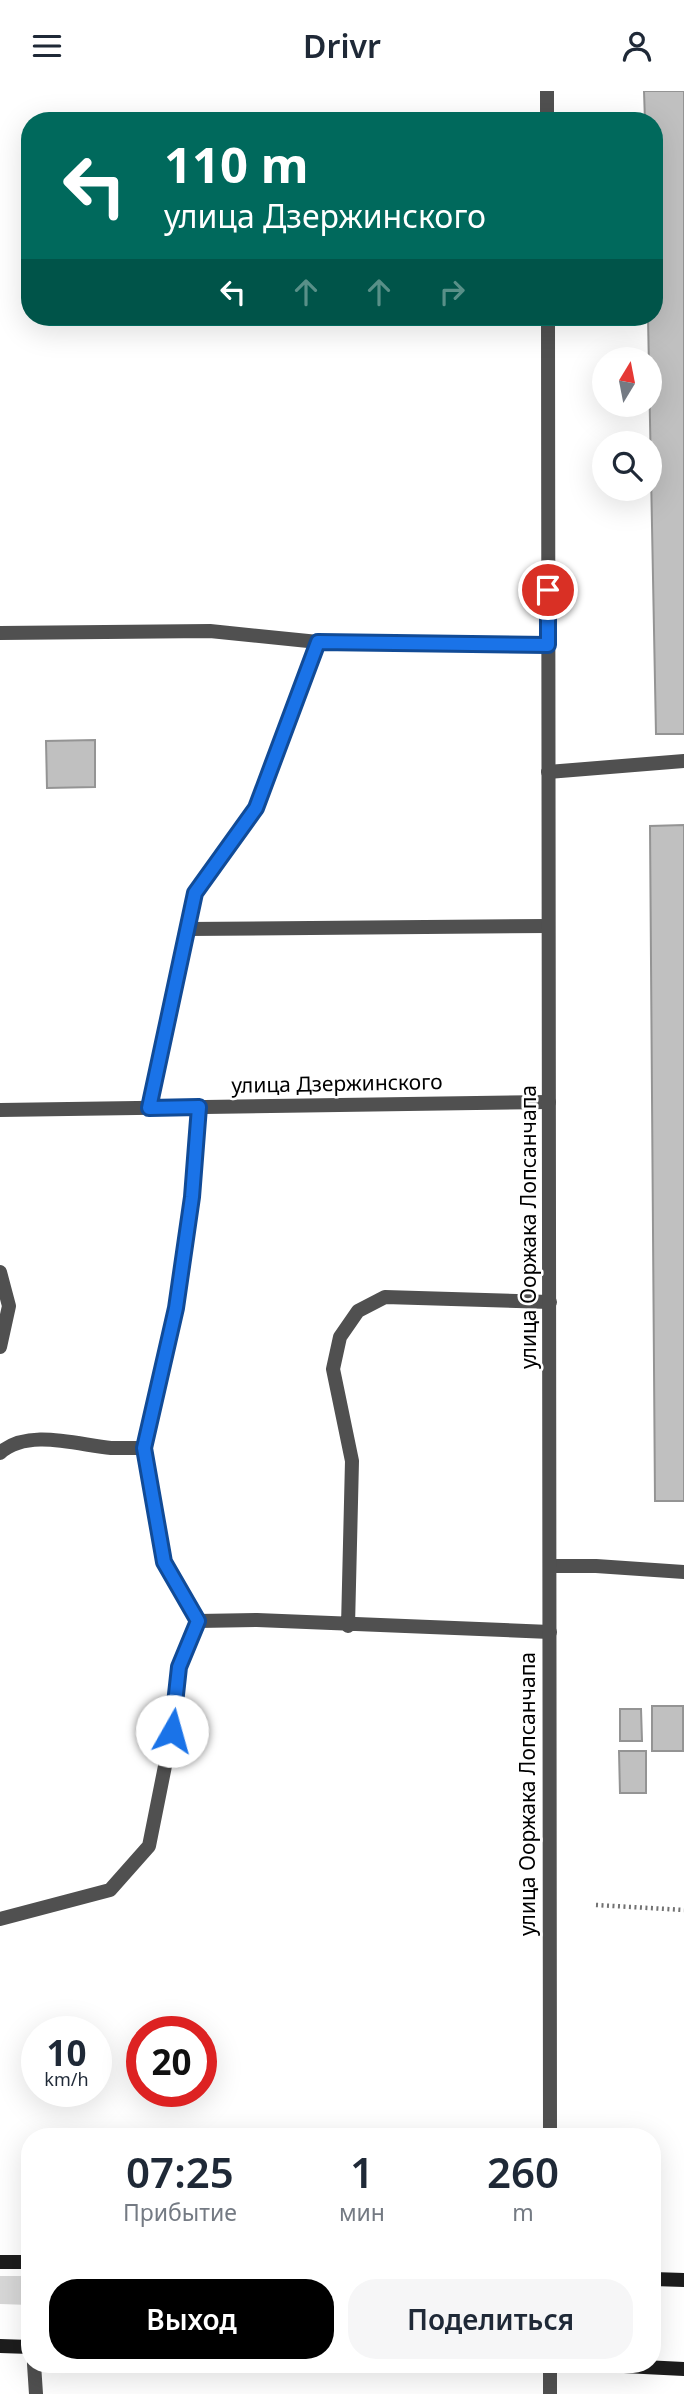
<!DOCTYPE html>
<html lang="ru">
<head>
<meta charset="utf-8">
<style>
	body { margin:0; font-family:"Noto Sans",sans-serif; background:#f6f6f7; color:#1f2937; height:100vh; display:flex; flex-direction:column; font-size:26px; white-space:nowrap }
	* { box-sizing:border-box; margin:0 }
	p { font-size:23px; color:#747a83 }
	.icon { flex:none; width:38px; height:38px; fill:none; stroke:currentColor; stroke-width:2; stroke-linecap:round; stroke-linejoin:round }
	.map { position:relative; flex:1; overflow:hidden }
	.drawer { position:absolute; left:21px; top:2037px; width:640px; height:245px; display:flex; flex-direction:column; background:#fff; border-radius:28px; box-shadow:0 7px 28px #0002 }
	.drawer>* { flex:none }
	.banner { position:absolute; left:21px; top:21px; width:642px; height:214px; border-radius:28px; box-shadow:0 7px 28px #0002; background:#00695c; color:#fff; overflow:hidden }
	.needle { width:46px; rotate:10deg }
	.fabs { position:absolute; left:592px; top:256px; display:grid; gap:14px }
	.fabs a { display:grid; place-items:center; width:70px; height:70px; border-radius:50%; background:#fff; box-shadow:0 7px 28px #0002; font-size:35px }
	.speed { position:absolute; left:21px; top:1925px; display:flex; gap:14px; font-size:35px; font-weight:700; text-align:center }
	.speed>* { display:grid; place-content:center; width:91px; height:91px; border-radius:50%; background:#fff; box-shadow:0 7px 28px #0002; line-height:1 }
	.speed small { font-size:18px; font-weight:400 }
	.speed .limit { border:10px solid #d22; background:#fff; color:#111 }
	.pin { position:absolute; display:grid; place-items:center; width:60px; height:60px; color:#fff; margin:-30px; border:4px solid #fff; border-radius:50%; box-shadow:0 2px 7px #0007 }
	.me { position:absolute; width:77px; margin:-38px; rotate:7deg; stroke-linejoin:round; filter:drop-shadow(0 0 5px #0008) }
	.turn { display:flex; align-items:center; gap:24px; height:147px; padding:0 28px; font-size:32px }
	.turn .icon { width:91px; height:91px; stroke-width:2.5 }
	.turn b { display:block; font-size:49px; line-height:60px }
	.lanes { display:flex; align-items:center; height:66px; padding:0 28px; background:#0003; justify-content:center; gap:35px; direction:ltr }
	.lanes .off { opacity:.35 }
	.eta { display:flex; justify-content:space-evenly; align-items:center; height:119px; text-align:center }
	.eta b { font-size:42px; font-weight:600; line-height:49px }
	.action { display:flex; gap:14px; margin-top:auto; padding:14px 28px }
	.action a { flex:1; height:80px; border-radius:28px; background:#000; color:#fff; font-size:28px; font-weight:600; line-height:80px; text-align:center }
	.action a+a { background:#f6f6f7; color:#1f2937 }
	header { display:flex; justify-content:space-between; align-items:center; height:91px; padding:0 28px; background:#fff; font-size:32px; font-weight:600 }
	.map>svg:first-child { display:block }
	.green { fill:#d7d7d7 }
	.building { fill:#c0c0c0; stroke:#949494; stroke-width:2 }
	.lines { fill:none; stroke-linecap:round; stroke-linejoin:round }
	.path { stroke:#727272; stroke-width:4.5; stroke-dasharray:2 3.5; stroke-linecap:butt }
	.service { stroke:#505050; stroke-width:14 }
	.minor { stroke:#505050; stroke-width:14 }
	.tertiary { stroke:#505050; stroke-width:14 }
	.secondary { stroke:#1d1d1d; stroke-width:14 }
	.route-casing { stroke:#114b97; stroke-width:18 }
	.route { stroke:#1a73e8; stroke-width:12 }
	.labels { text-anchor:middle; stroke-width:5; stroke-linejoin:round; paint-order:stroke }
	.street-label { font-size:21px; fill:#000; stroke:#fff }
</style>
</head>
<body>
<header><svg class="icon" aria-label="menu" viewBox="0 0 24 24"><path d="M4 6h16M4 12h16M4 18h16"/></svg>Drivr<svg class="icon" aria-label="person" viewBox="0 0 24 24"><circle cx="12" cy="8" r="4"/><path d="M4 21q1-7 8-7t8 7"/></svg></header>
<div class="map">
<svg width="684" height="2303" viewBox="0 0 684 2303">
	<rect width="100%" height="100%" fill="#fff"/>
	<!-- green -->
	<path class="green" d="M0 2185H30V2214L0 2213Z"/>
	<!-- building -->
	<path class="building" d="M644 0H684V643H656L648 226H654V30H645Z
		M95 649V696L47 697 46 650Z
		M684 734V1410H655L650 735Z
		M652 1615H683V1660H652Z
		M620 1618H641L642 1650H620Z
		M619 1660H646V1702H620Z"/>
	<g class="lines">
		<!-- path -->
		<path class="path" d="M596 1814 684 1819"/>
		<!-- service -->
		<path class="service" d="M0 542 210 540 318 551
			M548 681 684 670
			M149 1017 195 802 256 717 318 551 548 554
			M0 1181 9 1215 0 1256
			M144 1357 176 1217 192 1106 199 1016
			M0 1362C28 1337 78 1354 111 1357 122 1357 133 1357 144 1357L164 1471 198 1530 257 1529 550 1541
			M550 1475H596L684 1481
			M348 1535 352 1370 333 1278 340 1246 358 1220 385 1206 550 1211
			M0 1828 110 1799 149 1755 172 1640 179 1576 198 1530
			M34 2273 36 2303"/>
		<!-- minor -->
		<path class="minor" d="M187 838 548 835
			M0 1019 549 1011"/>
		<!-- tertiary -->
		<path class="tertiary" d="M547 0V30
			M548 226 550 2046
			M550 2303V2273"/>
		<!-- secondary -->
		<path class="secondary" d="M0 2171H30
			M653 2188 684 2189
			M0 2255 30 2256
			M584 2273 684 2278"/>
	</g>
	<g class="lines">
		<defs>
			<path id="route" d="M172 1640 179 1576 198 1530 164 1471 144 1357 176 1217 192 1106 199 1016 149 1017 195 802 256 717 318 551 548 554V499"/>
		</defs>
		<!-- route casing -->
		<use href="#route" class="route-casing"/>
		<!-- route -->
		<use href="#route" class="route"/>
	</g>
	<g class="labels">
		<!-- street labels -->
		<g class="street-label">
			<text transform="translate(337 993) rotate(-1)" y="7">улица Дзержинского</text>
			<text transform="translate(529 1136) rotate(-90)" y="7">улица Ооржака Лопсанчапа</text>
			<text transform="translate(528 1703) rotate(-90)" y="7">улица Ооржака Лопсанчапа</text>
		</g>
	</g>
</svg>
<div class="fabs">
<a><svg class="needle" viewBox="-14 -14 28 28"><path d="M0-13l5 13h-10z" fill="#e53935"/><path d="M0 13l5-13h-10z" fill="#747a83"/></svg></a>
<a><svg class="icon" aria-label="search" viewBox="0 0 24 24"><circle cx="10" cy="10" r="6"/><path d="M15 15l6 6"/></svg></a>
</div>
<div class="speed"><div>10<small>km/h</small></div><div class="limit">20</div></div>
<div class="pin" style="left:548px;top:499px;background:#d93025"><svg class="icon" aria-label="arrive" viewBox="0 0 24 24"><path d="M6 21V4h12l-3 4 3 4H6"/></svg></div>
<svg class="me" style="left:172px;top:1640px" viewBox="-20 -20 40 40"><circle r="19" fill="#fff"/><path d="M0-13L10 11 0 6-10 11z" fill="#1a73e8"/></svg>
<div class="banner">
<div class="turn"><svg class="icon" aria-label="left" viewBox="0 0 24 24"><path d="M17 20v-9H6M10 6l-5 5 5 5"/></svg><div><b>110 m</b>улица Дзержинского</div></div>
<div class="lanes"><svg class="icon" aria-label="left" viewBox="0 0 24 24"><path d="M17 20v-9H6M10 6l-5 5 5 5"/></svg><svg class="icon off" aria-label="ahead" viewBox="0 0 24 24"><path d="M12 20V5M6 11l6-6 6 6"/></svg><svg class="icon off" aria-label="ahead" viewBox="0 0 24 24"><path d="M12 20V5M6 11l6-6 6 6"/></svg><svg class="icon off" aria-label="right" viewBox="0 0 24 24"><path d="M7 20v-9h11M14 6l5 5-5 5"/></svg></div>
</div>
<section class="drawer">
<div class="eta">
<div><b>07:25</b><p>Прибытие</p></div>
<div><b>1</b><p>мин</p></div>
<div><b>260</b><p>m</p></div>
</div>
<div class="action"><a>Выход</a><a>Поделиться</a></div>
</section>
</div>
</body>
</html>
